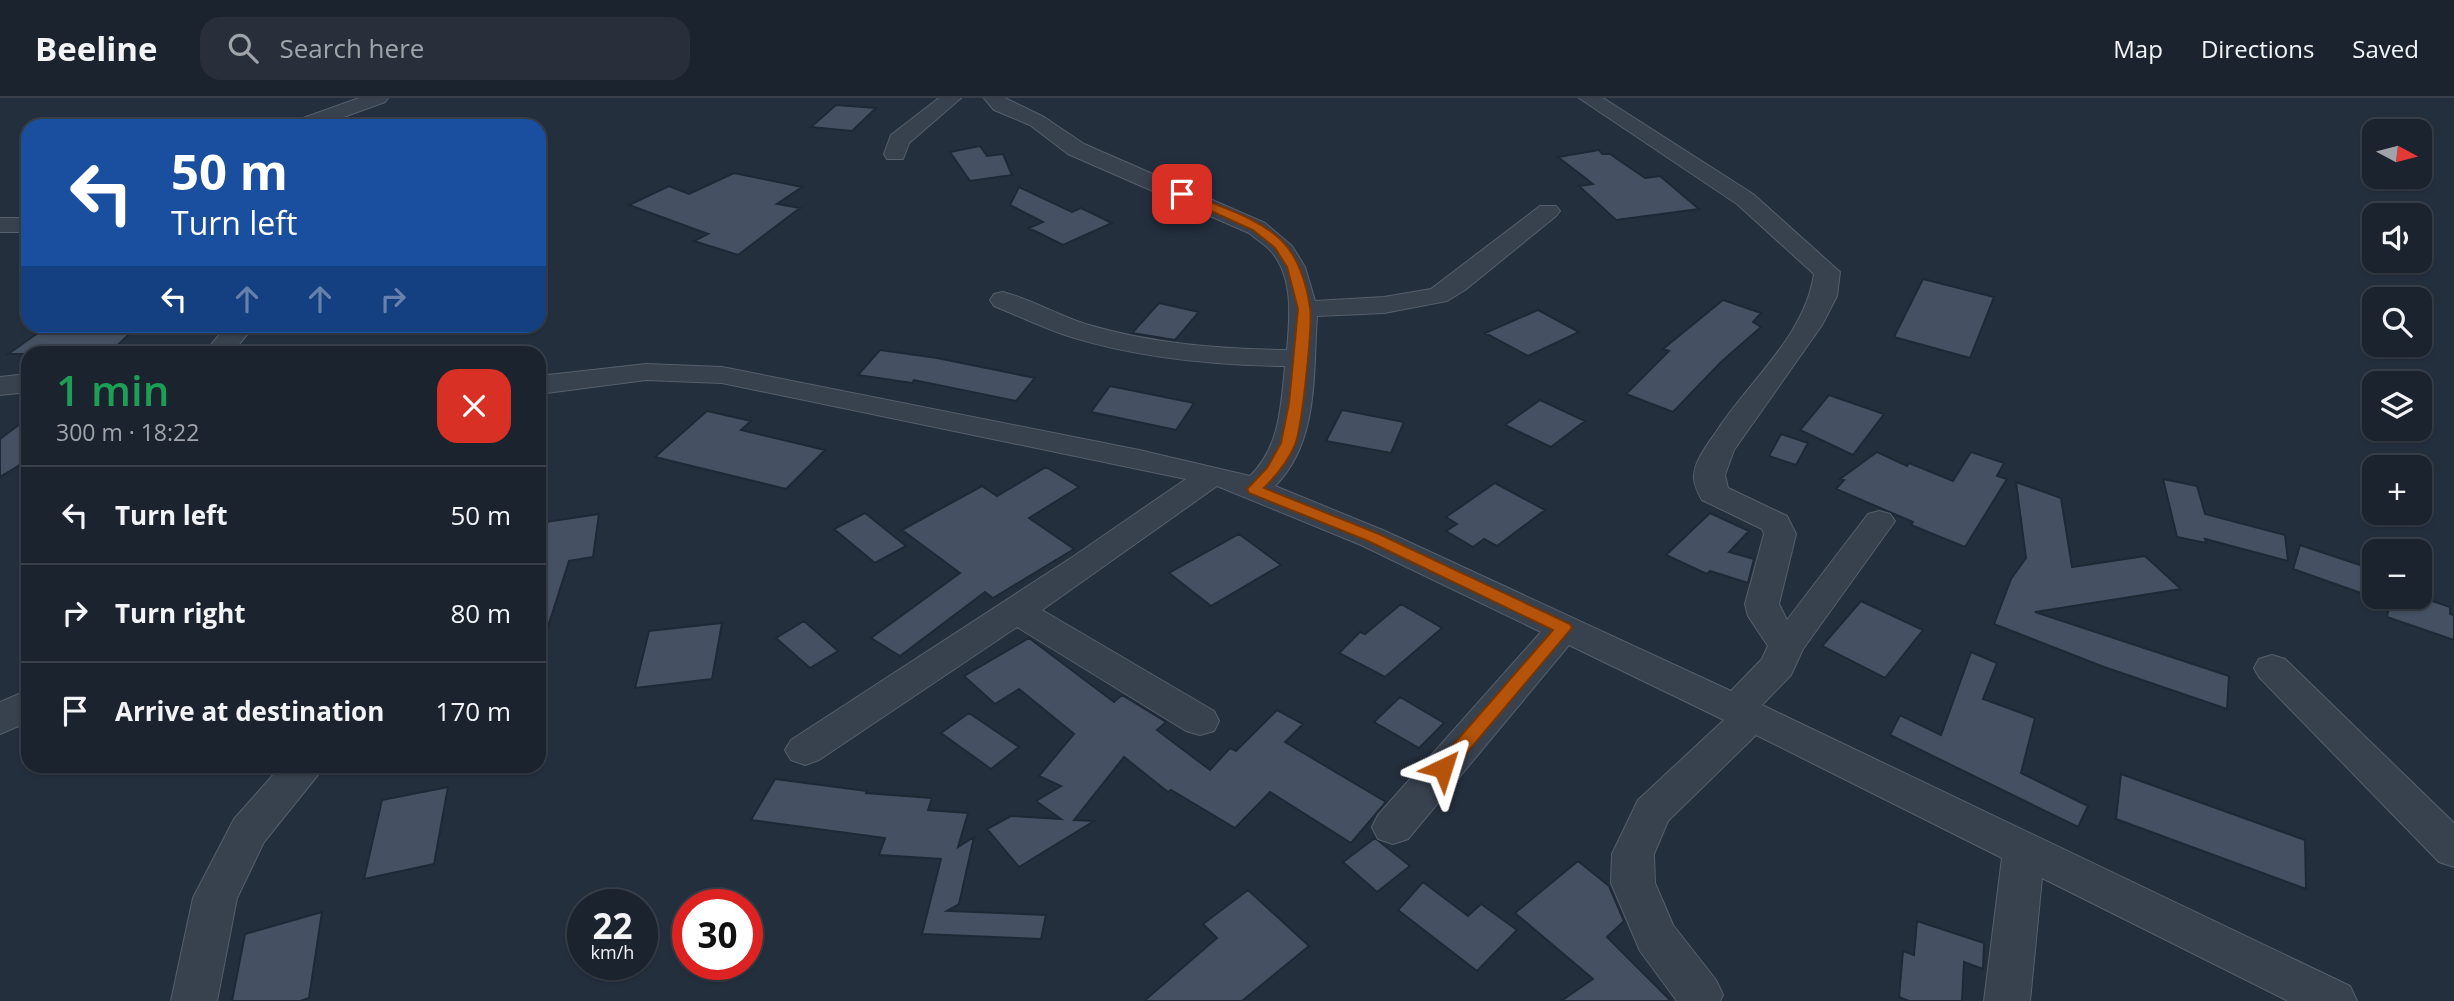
<!DOCTYPE html>
<html lang="en">
<head>
<meta charset="utf-8">
<style>
	body { margin:0; font-family:"Open Sans",sans-serif; background:#282f3a; color:#f1f3f6; height:100vh; display:flex; flex-direction:column; font-size:26px; white-space:nowrap }
	* { box-sizing:border-box; margin:0 }
	p { font-size:23px; color:#a0a4aa }
	.icon { flex:none; width:38px; height:38px; fill:none; stroke:currentColor; stroke-width:2; stroke-linecap:round; stroke-linejoin:round }
	.map { position:relative; flex:1; overflow:hidden }
	.details { position:absolute; left:21px; top:248px; width:525px; height:427px; display:flex; flex-direction:column; background:#1b232e; border-radius:21px; box-shadow:0 2px 5px #0004,0 0 0 2px #39404a }
	.details>* { flex:none }
	.top-card { position:absolute; left:21px; top:21px; width:525px; height:214px; border-radius:21px; box-shadow:0 2px 5px #0004,0 0 0 2px #39404a; background:#1a4fa0; color:#fff; overflow:hidden }
	.needle { width:46px; rotate:97deg }
	.fabs { position:absolute; left:2362px; top:21px; display:grid; gap:14px }
	.fabs a { display:grid; place-items:center; width:70px; height:70px; border-radius:14px; background:#1b232e; box-shadow:0 2px 5px #0004,0 0 0 2px #39404a; font-size:35px }
	.speed { position:absolute; left:567px; top:791px; display:flex; gap:14px; font-size:35px; font-weight:700; text-align:center }
	.speed>* { display:grid; place-content:center; width:91px; height:91px; border-radius:50%; background:#1b232e; box-shadow:0 2px 5px #0004,0 0 0 2px #39404a; line-height:1 }
	.speed small { font-size:18px; font-weight:400 }
	.speed .limit { border:10px solid #d22; background:#fff; color:#111 }
	.pin { position:absolute; display:grid; place-items:center; width:60px; height:60px; color:#fff; margin:-30px; border-radius:14px; box-shadow:0 4px 10px #0006 }
	.me { position:absolute; width:77px; margin:-38px; rotate:41deg; stroke-linejoin:round; filter:drop-shadow(0 0 5px #0008) }
	.turn { display:flex; align-items:center; gap:24px; height:147px; padding:0 35px; font-size:32px }
	.turn .icon { width:91px; height:91px; stroke-width:2.5 }
	.turn b { display:block; font-size:49px; line-height:60px }
	.lanes { display:flex; align-items:center; height:66px; padding:0 35px; background:#0003; justify-content:center; gap:35px; direction:ltr }
	.lanes .off { opacity:.35 }
	.round { display:grid; place-items:center; flex:none; width:74px; height:74px; border-radius:21px; background:#282f3a }
	.head { display:flex; align-items:center; justify-content:space-between; height:119px; padding:0 35px }
	h1 { font-size:42px; font-weight:600; line-height:52px; color:#1e9e55 }
	ul { padding:0; list-style:none }
	li { display:flex; align-items:center; gap:21px; height:98px; padding:0 35px; border-top:2px solid #39404a }
	li div { flex:1 }
	li b { display:block; font-size:26px }
	li em { font-style:normal }
	header { display:flex; align-items:center; gap:42px; box-sizing:border-box; height:98px; padding:0 35px; background:#1b232e; border-bottom:2px solid #39404a }
	header strong { font-size:33px }
	nav { display:flex; gap:38px; margin-inline-start:auto; font-size:24px }
	.search { width:490px; height:63px; background:#282f3a; display:flex; align-items:center; gap:18px; box-sizing:border-box; padding:0 24px; border-radius:21px; color:#a0a4aa; font-size:26px }
	.map>svg:first-child { display:block }
	.building { fill:#455162; stroke:#1f2835; stroke-width:2 }
	.lines { fill:none; stroke-linecap:round; stroke-linejoin:round }
	.minor-casing { stroke:#565f6c; stroke-width:2 }
	.minor { fill:#38414e; fill-rule:evenodd }
	.route { fill:#b45309; stroke:#753606; stroke-width:2 }
</style>
</head>
<body>
<header>
<strong>Beeline</strong>
<div class="search"><svg class="icon" aria-label="search" viewBox="0 0 24 24"><circle cx="10" cy="10" r="6"/><path d="M15 15l6 6"/></svg>Search here</div>
<nav><a>Map</a><a>Directions</a><a>Saved</a></nav>
</header>
<div class="map">
<svg width="2454" height="903" viewBox="0 0 2454 903">
	<rect width="100%" height="100%" fill="#242f3e"/>
	<!-- building -->
	<path class="building" d="M836 7 876 10 852 33 811 29Z
		M980 48 987 58 1003 56 1012 77 970 83 950 54Z
		M1599 52 1602 56H1610L1645 80 1660 78 1699 111 1616 122 1579 88 1593 86 1558 59Z
		M734 75 802 89 777 106 800 110 738 157 694 143 708 136 629 107 669 88 689 96Z
		M1019 89 1072 114 1081 110 1112 125 1063 147 1029 130 1043 124 1010 107Z
		M1923 181 1994 199 1970 260 1894 239Z
		M1723 202 1761 215 1753 224 1761 229 1721 264 1673 314 1626 296 1669 253 1663 251Z
		M1159 205 1199 214 1175 242 1132 235Z
		M1538 212 1579 234 1528 258 1485 235Z
		M48 228H138L108 256H8Z
		M880 252 937 260 1035 280 1016 303 914 282 912 285 858 277Z
		M1110 288 1194 305 1176 332 1091 314Z
		M1829 297 1884 316 1853 357 1800 332Z
		M1540 302 1585 323 1551 349 1505 327Z
		M1342 312 1404 324 1391 355 1326 343Z
		M707 313 751 323 741 332 825 352 786 391 655 359Z
		M28 320V362L0 379V341Z
		M1781 336 1808 345 1796 367 1769 358Z
		M1877 354 1907 368 1909 365 1953 383 1971 354 2004 365 1997 378 2007 381 1965 449 1911 427 1913 424 1836 391 1844 382 1840 381Z
		M1046 369 1079 389 1029 420 1074 451 993 500 985 494 900 558 871 540 960 475 902 432 982 388 997 398Z
		M2163 381 2197 388 2205 416 2285 437 2288 463 2205 441 2206 445 2177 439Z
		M2016 384 2061 400 2072 469 2145 458 2181 491 2035 514 2229 578 2227 611 2104 569 1994 526 2011 481 2026 460Z
		M1495 385 1545 412 1497 448 1484 441 1473 449 1446 433 1457 426 1446 419Z
		M865 415 906 448 875 465 834 431Z
		M1710 415 1749 433 1729 454 1754 461 1748 485 1710 473 1707 476 1666 457Z
		M599 416 593 459 569 463 544 541 539 540V425Z
		M1239 436 1281 467 1211 508 1169 475Z
		M2300 447 2375 472V500L2293 471Z
		M2391 499H2420L2450 509V516L2454 517V542L2387 519Z
		M1861 503 1923 532 1885 580 1822 548Z
		M1401 506 1442 530 1385 579 1339 555 1360 534 1365 536Z
		M804 523 838 553 810 570 776 540Z
		M722 525 712 581 635 590 649 533Z
		M1029 540 1114 604 1122 597 1166 624 1157 632 1210 672 1230 650 1236 653 1277 612 1303 626 1285 644 1386 704 1351 745 1270 694 1235 730 1171 692 1168 694 1124 659 1074 722 1094 723 1019 769 987 731 1011 718 1061 721 1036 703 1061 688 1039 678 1074 636 1019 591 995 606 964 578Z
		M1971 554 1997 565 1983 601 2035 620 2021 675 2088 708 2078 729 1890 637 1900 617 1941 637Z
		M1400 599 1444 625 1419 650 1374 624Z
		M969 615 1019 649 991 671 941 635Z
		M2121 676 2305 742 2306 791 2116 721Z
		M775 681 867 693 866 695 932 700 928 712 968 715 958 749 974 739 959 806 947 813 1046 817 1041 841 922 836 941 761 879 757 885 740 751 722Z
		M448 689 434 766 364 781 382 702Z
		M1375 740 1410 768 1377 794 1343 764Z
		M1578 763 1609 788 1624 823 1607 839 1671 903H1561L1593 881 1515 815Z
		M1423 784 1468 818 1481 806 1517 832 1477 873 1398 812Z
		M1248 792 1309 848 1242 903H1144L1217 840 1203 826Z
		M322 814 309 900 300 903H232L245 836Z
		M1917 823 1984 845 1983 871 1964 864 1962 903H1909L1899 899 1903 853 1914 857Z"/>
	<g class="lines">
		<defs>
			<path id="minor" d="M359 0H388L385 4 319 28H289L292 24Z
				M939 0H961L909 45 903 61H887L884 56 891 37Z
				M984 0H1005L1044 19 1084 46 1265 125 1292 148 1305 169 1315 203 1384 199 1431 191 1540 108H1556L1560 113 1556 118 1465 192 1447 203 1384 215 1317 218C1313 276 1319 344 1275 388L1385 433 1731 593 1762 561 1768 548 1748 518 1745 506 1764 436 1762 431 1702 402C1698 395 1693 385 1694 377 1695 362 1708 346 1716 334 1749 283 1805 238 1814 176L1737 106 1579 0H1603L1753 96 1840 174 1837 198 1822 227 1734 352 1725 377 1728 390 1787 418 1796 436 1779 506 1787 522 1868 416 1879 413 1890 416 1895 423 1803 551 1791 577 1762 607 2350 888 2357 903H2288L2042 780 2030 903H1984L2002 760 1756 637 1668 723 1654 756 1655 785 1673 827 1716 882 1723 897 1720 903H1677L1640 853 1634 839 1611 785 1612 756 1638 702 1724 622 1569 547 1408 741 1393 746 1378 741 1372 729 1378 717 1541 534 1361 447 1217 388 1042 512 1214 613 1219 623 1214 633 1200 637 1186 633 1017 529 819 662 805 667 791 662 785 652 791 642 1074 458 1186 381 722 285 646 282 539 296V278L646 266 722 269 1139 352 1250 378C1280 349 1281 308 1285 268 1212 267 1138 260 1068 238 1043 230 1019 218 994 208L990 202 994 196 1003 194C1033 202 1059 218 1089 227 1153 246 1220 251 1287 252 1290 220 1294 178 1270 152 1264 146 1255 140 1249 135L1068 56 1030 27 994 12Z
				M0 120H28V134H0Z
				M227 228H254L231 256H203Z
				M28 276V294L0 297V279Z
				M2272 557 2285 561 2454 725V769L2439 764 2259 579 2254 570 2259 561Z
				M28 592V624L0 636V604Z
				M281 668H325L264 744 237 800 217 903H171L193 800 234 721Z"/>
		</defs>
		<!-- minor casing -->
		<use href="#minor" class="minor-casing"/>
		<!-- minor -->
		<use href="#minor" class="minor"/>
	</g>
	<!-- route -->
	<path class="route" d="M1178 94H1185C1217 108 1260 119 1284 145 1299 161 1307 188 1310 209 1313 227 1302 330 1295 347 1288 364 1277 377 1264 390L1379 436 1570 526 1572 530 1449 676 1443 678 1436 676 1433 670 1553 532 1368 443 1249 395 1247 391 1267 370 1281 345 1289 305 1298 211 1287 169 1275 150 1253 132 1178 98Z"/>
</svg>
<div class="fabs">
<a><svg class="needle" viewBox="-14 -14 28 28"><path d="M0-13l5 13h-10z" fill="#e53935"/><path d="M0 13l5-13h-10z" fill="#a0a4aa"/></svg></a>
<a><svg class="icon" aria-label="sound" viewBox="0 0 24 24"><path d="M4 9h4l5-4v14l-5-4H4zM17 9q2 3 0 6"/></svg></a>
<a><svg class="icon" aria-label="search" viewBox="0 0 24 24"><circle cx="10" cy="10" r="6"/><path d="M15 15l6 6"/></svg></a>
<a><svg class="icon" aria-label="layers" viewBox="0 0 24 24"><path d="M12 4l9 5-9 5-9-5zM3 14l9 5 9-5"/></svg></a>
<a>+</a>
<a>−</a>
</div>
<div class="speed"><div>22<small>km/h</small></div><div class="limit">30</div></div>
<div class="pin" style="left:1182px;top:96px;background:#d93025"><svg class="icon" aria-label="arrive" viewBox="0 0 24 24"><path d="M6 21V4h12l-3 4 3 4H6"/></svg></div>
<svg class="me" style="left:1443px;top:670px" viewBox="-20 -20 40 40"><path d="M0-17L14 15 0 8-14 15z" fill="#b45309" stroke="#fff" stroke-width="4"/></svg>
<div class="top-card">
<div class="turn"><svg class="icon" aria-label="left" viewBox="0 0 24 24"><path d="M17 20v-9H6M10 6l-5 5 5 5"/></svg><div><b>50 m</b>Turn left</div></div>
<div class="lanes"><svg class="icon" aria-label="left" viewBox="0 0 24 24"><path d="M17 20v-9H6M10 6l-5 5 5 5"/></svg><svg class="icon off" aria-label="ahead" viewBox="0 0 24 24"><path d="M12 20V5M6 11l6-6 6 6"/></svg><svg class="icon off" aria-label="ahead" viewBox="0 0 24 24"><path d="M12 20V5M6 11l6-6 6 6"/></svg><svg class="icon off" aria-label="right" viewBox="0 0 24 24"><path d="M7 20v-9h11M14 6l5 5-5 5"/></svg></div>
</div>
<section class="details">
<div class="head"><div><h1>1 min</h1><p>300 m · 18:22</p></div><a class="round" style="background:#d93025;color:#fff"><svg class="icon" aria-label="close" viewBox="0 0 24 24"><path d="M6 6l12 12M18 6L6 18"/></svg></a></div>
<ul>
<li><svg class="icon" aria-label="left" viewBox="0 0 24 24"><path d="M17 20v-9H6M10 6l-5 5 5 5"/></svg><div><b>Turn left</b></div><em>50 m</em></li>
<li><svg class="icon" aria-label="right" viewBox="0 0 24 24"><path d="M7 20v-9h11M14 6l5 5-5 5"/></svg><div><b>Turn right</b></div><em>80 m</em></li>
<li><svg class="icon" aria-label="arrive" viewBox="0 0 24 24"><path d="M6 21V4h12l-3 4 3 4H6"/></svg><div><b>Arrive at destination</b></div><em>170 m</em></li>
</ul>
</section>
</div>
</body>
</html>
